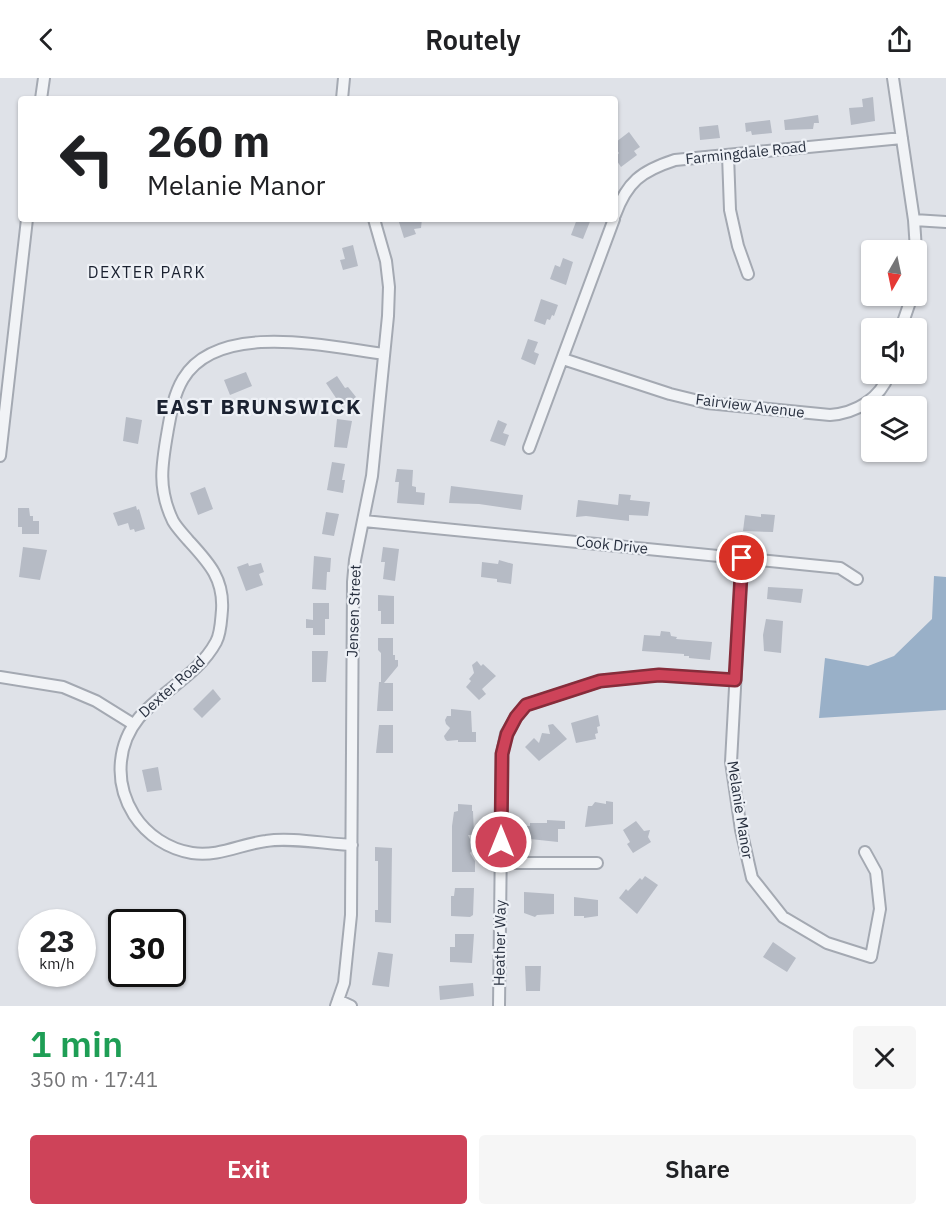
<!DOCTYPE html>
<html lang="en">
<head>
<meta charset="utf-8">
<style>
	body { margin:0; font-family:"IBM Plex Sans",sans-serif; background:#f6f6f6; color:#202124; height:100vh; display:flex; flex-direction:column; font-size:22px; white-space:nowrap }
	* { box-sizing:border-box; margin:0 }
	p { font-size:20px; color:#757577 }
	.icon { flex:none; width:33px; height:33px; fill:none; stroke:currentColor; stroke-width:2; stroke-linecap:round; stroke-linejoin:round }
	.map { position:relative; height:928px; overflow:hidden }
	.drawer { display:flex; flex-direction:column; background:#fff; flex:1 }
	.drawer>* { flex:none }
	.top-card { position:absolute; left:18px; top:18px; width:600px; height:126px; border-radius:6px; box-shadow:0 2px 4px #0004; background:#fff; color:#202124; overflow:hidden }
	.needle { width:39px; rotate:189deg }
	.fabs { position:absolute; left:861px; top:162px; display:grid; gap:12px }
	.fabs a { display:grid; place-items:center; width:66px; height:66px; border-radius:6px; background:#fff; box-shadow:0 2px 4px #0004; font-size:30px }
	.speed { position:absolute; left:18px; top:831px; display:flex; gap:12px; font-size:30px; font-weight:700; text-align:center }
	.speed>* { display:grid; place-content:center; width:78px; height:78px; border-radius:50%; background:#fff; box-shadow:0 2px 4px #0004; line-height:1 }
	.speed small { font-size:15px; font-weight:400 }
	.speed .limit { border:3px solid #111; border-radius:9px; background:#fff; color:#111 }
	.pin { position:absolute; display:grid; place-items:center; width:51px; height:51px; color:#fff; margin:-26px; border:3px solid #fff; border-radius:50%; box-shadow:0 2px 6px #0007 }
	.me { position:absolute; width:66px; margin:-33px; rotate:0deg; stroke-linejoin:round; filter:drop-shadow(0 0 4px #0008) }
	.turn { display:flex; align-items:center; gap:21px; height:126px; padding:0 30px; font-size:27px }
	.turn .icon { width:78px; height:78px; stroke-width:2.5 }
	.turn b { display:block; font-size:42px; line-height:51px }
	.round { display:grid; place-items:center; flex:none; width:63px; height:63px; border-radius:6px; background:#f6f6f6 }
	.summary { display:flex; align-items:center; justify-content:space-between; height:102px; padding:0 30px }
	h1 { font-size:36px; font-weight:600; line-height:45px; color:#1e9e55 }
	.cta { display:flex; gap:12px; margin-top:auto; padding:12px 30px }
	.cta a { flex:1; height:69px; border-radius:6px; background:#ce4359; color:#fff; font-size:24px; font-weight:600; line-height:69px; text-align:center }
	.cta a+a { background:#f6f6f6; color:#202124 }
	header { display:flex; justify-content:space-between; align-items:center; height:78px; padding:0 30px; background:#fff; font-size:27px; font-weight:600 }
	.map>svg:first-child { display:block }
	.water { fill:#99b0c8 }
	.building { fill:#b6bbc5 }
	.lines { fill:none; stroke-linecap:round; stroke-linejoin:round }
	.minor-casing { stroke:#a4a9b2; stroke-width:14 }
	.minor { stroke:#f1f3f6; stroke-width:10 }
	.route-casing { stroke:#862c3a; stroke-width:15 }
	.route { stroke:#ce4359; stroke-width:10 }
	.labels { text-anchor:middle; stroke-width:4.5; stroke-linejoin:round; paint-order:stroke }
	.street-label { font-size:15px; fill:#28303f; stroke:#eef1f6 }
	.neighbourhood-label { font-size:16px; letter-spacing:1.5px; fill:#1a2130; stroke:#eef1f6 }
	.district-label { font-size:21px; font-weight:bold; letter-spacing:1.5px; fill:#1a2130; stroke:#eef1f6 }
</style>
</head>
<body>
<header><svg class="icon" aria-label="back" viewBox="0 0 24 24"><path d="M15 5l-7 7 7 7"/></svg>Routely<svg class="icon" aria-label="share" viewBox="0 0 24 24"><path d="M12 15V3M7 8l5-5 5 5M5 13v7h14v-7"/></svg></header>
<div class="map">
<svg width="946" height="928" viewBox="0 0 946 928">
	<rect width="100%" height="100%" fill="#dfe2e8"/>
	<!-- water -->
	<path class="water" d="M934 498 946 499V632L819 640 825 580 868 588 894 578 932 541Z"/>
	<!-- building -->
	<path class="building" d="M873 19 875 43 851 47 849 30 863 29 862 21Z
		M818 37 819 45H814L813 51 785 52 784 42Z
		M770 42 772 55 752 57 751 53 746 54 745 45Z
		M718 47 720 60 700 62 699 49Z
		M629 54 640 69 634 73 637 77 621 89 615 80 619 75 615 69 618 67 616 64Z
		M398 141H422L421 150 414 151 416 156 404 160Z
		M577 141H591L583 161 571 157Z
		M353 167 358 188 343 192 340 182 345 181 342 170Z
		M563 180 573 184 566 207 550 201 555 187 560 189Z
		M541 221 558 227 554 238 552 237 550 242 547 241 545 247 534 243Z
		M528 261 538 264 534 274 539 276 535 287 521 281Z
		M246 294 252 308 230 317 224 302Z
		M337 298 345 310 348 309 356 319 342 329 326 305Z
		M126 339 142 342 138 366 123 363Z
		M337 341 352 343 347 370 334 369Z
		M498 342 507 346 503 355 509 357 505 368 490 363Z
		M332 384 345 386 342 402H345L343 415 327 412Z
		M397 391 413 392 412 408 416 409V414L425 415 424 427 397 425 399 404H395Z
		M451 408 523 417 521 432 479 426 449 425Z
		M205 409 213 431 198 437 190 415Z
		M619 416 631 417 630 422 650 424 648 438 629 437V443L586 438 576 439 578 422 618 427Z
		M136 428 137 432 139 431 145 451 135 454 134 451 130 452 128 445 118 448 113 435Z
		M18 430H29L30 438H33V443H39V456H22V449H18Z
		M326 434 339 436 334 458 322 456Z
		M761 436 775 437 773 454 743 453 745 437 761 439Z
		M23 469 47 472 40 502 19 499Z
		M383 469 399 471 395 503 383 501 385 484H381Z
		M314 478 331 480 330 494H327L326 512 312 511Z
		M499 482 513 486 511 506 497 504V501L481 499 482 484 498 486Z
		M248 485 249 488 261 485 264 494 259 496 263 507 246 513 237 489Z
		M768 509 803 511 801 525 767 521Z
		M378 517 394 518V546H381V533H378Z
		M313 525H329V541H325V557H313V550H306V541L313 542Z
		M766 541 783 543 781 575 764 573 763 557Z
		M661 553 670 554 671 558 677 559 676 561 712 564 710 582 689 580V578H684V576L642 573 644 557 660 558Z
		M378 560H393V577H395V582H398V588L384 605H393V633H377L379 604H381V575L378 572Z
		M312 573H328L326 604H312Z
		M477 583 481 588 483 586 496 598 482 611 486 616 479 622 466 609 471 603 469 601 474 595 472 587Z
		M213 611 221 621 202 640 193 631Z
		M451 631 471 633 472 654H476V664H458V662L447 663 445 661 444 658 450 650 446 646 445 642 447 638H451Z
		M598 637 600 648 597 649 598 655 595 656 596 661 576 665 571 645Z
		M553 646 567 661 539 683 525 669 534 660 539 665 542 655 550 656 548 647Z
		M379 647H393V675H376Z
		M158 689 162 712 147 714 142 692Z
		M606 723 613 724V746L585 749 588 728H592L595 724 606 726Z
		M458 726 472 727V733H473L474 757H468L473 767V771L470 775 475 783V794H452V748L454 734 458 733Z
		M547 742 565 743V751H558V764L530 761V758H525V748H530V745H547Z
		M636 743 644 753 650 752 648 759 651 764 633 775 627 766 630 764 623 752Z
		M375 769 392 770 391 845 375 844V832H378V783H375Z
		M645 798 658 807 637 836 619 820 626 811 628 813 640 800 642 802Z
		M455 810H474L473 837 470 839 451 838V818H454Z
		M524 814 554 816V836L537 837 535 839 524 835Z
		M574 819 598 822V838L584 840V838H574Z
		M455 856H474L472 885 450 884V869H455Z
		M773 864 796 880 787 894 763 879Z
		M378 874 393 876 389 909 372 907Z
		M525 888H541L540 913H526Z
		M473 905 474 918 440 922 439 908Z"/>
	<g class="lines">
		<defs>
			<path id="minor" d="M893 0 914 142 916 172
				M41 21 44 0
				M342 21 344 0
				M728 77 730 132 738 168 748 196
				M615 137C627 104 641 93 675 82L902 60
				M914 142 946 144
				M901 250 912 218
				M563 281 670 316 707 325 830 337C856 335 880 321 889 296
				M529 370 614 141
				M0 378 27 141
				M364 443 840 490 857 501
				M742 480 731 684 741 752 752 800 783 839 827 865 871 879 880 831 876 794 865 774
				M0 599 63 609 96 623 133 646
				M352 767C326 766 291 759 266 763 241 766 219 779 192 775 168 771 147 757 134 737 124 721 119 702 121 683 127 622 190 612 216 564 221 555 221 542 222 532 224 500 208 484 188 462 183 456 177 450 173 443 157 410 162 385 168 351 171 334 174 316 183 301 218 242 329 269 384 276
				M501 785H597
				M338 922 351 928
				M336 928 344 905 351 837 353 504 355 482 372 398 388 238 389 209 386 183 374 141
				M499 928 502 676 506 656 516 639 526 627 600 603 659 597 735 602"/>
		</defs>
		<!-- minor casing -->
		<use href="#minor" class="minor-casing"/>
		<!-- minor -->
		<use href="#minor" class="minor"/>
	</g>
	<g class="lines">
		<defs>
			<path id="route" d="M501 764 502 676 507 656 516 639 526 627 600 603 659 597 735 602 742 480"/>
		</defs>
		<!-- route casing -->
		<use href="#route" class="route-casing"/>
		<!-- route -->
		<use href="#route" class="route"/>
	</g>
	<g class="labels">
		<!-- street labels -->
		<g class="street-label">
			<text transform="translate(746 75) rotate(-6)" y="5">Farmingdale Road</text>
			<text transform="translate(750 328) rotate(7)" y="5">Fairview Avenue</text>
			<text transform="translate(612 467) rotate(6)" y="5">Cook Drive</text>
			<text transform="translate(354 533) rotate(-88)" y="5">Jensen Street</text>
			<text transform="translate(172 609) rotate(-42)" y="5">Dexter Road</text>
			<text transform="translate(740 732) rotate(81)" y="5">Melanie Manor</text>
			<text transform="translate(500 865) rotate(-89)" y="5">Heather Way</text>
		</g>
		<!-- neighbourhood labels -->
		<g class="neighbourhood-label">
			<text x="147" y="200">DEXTER PARK</text>
		</g>
		<!-- district labels -->
		<g class="district-label">
			<text x="259" y="336">EAST BRUNSWICK</text>
		</g>
	</g>
</svg>
<div class="fabs">
<a><svg class="needle" viewBox="-14 -14 28 28"><path d="M0-13l5 13h-10z" fill="#e53935"/><path d="M0 13l5-13h-10z" fill="#757577"/></svg></a>
<a><svg class="icon" aria-label="sound" viewBox="0 0 24 24"><path d="M4 9h4l5-4v14l-5-4H4zM17 9q2 3 0 6"/></svg></a>
<a><svg class="icon" aria-label="layers" viewBox="0 0 24 24"><path d="M12 4l9 5-9 5-9-5zM3 14l9 5 9-5"/></svg></a>
</div>
<div class="speed"><div>23<small>km/h</small></div><div class="limit">30</div></div>
<div class="pin" style="left:742px;top:480px;background:#d93025"><svg class="icon" aria-label="arrive" viewBox="0 0 24 24"><path d="M6 21V4h12l-3 4 3 4H6"/></svg></div>
<svg class="me" style="left:501px;top:764px" viewBox="-20 -20 40 40"><circle r="17" fill="#ce4359" stroke="#fff" stroke-width="3"/><path d="M0-11L8 9 0 5-8 9z" fill="#fff"/></svg>
<div class="top-card">
<div class="turn"><svg class="icon" aria-label="left" viewBox="0 0 24 24"><path d="M17 20v-9H6M10 6l-5 5 5 5"/></svg><div><b>260 m</b>Melanie Manor</div></div>
</div>
</div>
<section class="drawer">
<div class="summary"><div><h1>1 min</h1><p>350 m · 17:41</p></div><a class="round"><svg class="icon" aria-label="close" viewBox="0 0 24 24"><path d="M6 6l12 12M18 6L6 18"/></svg></a></div>
<div class="cta"><a>Exit</a><a>Share</a></div>
</section>
</body>
</html>
